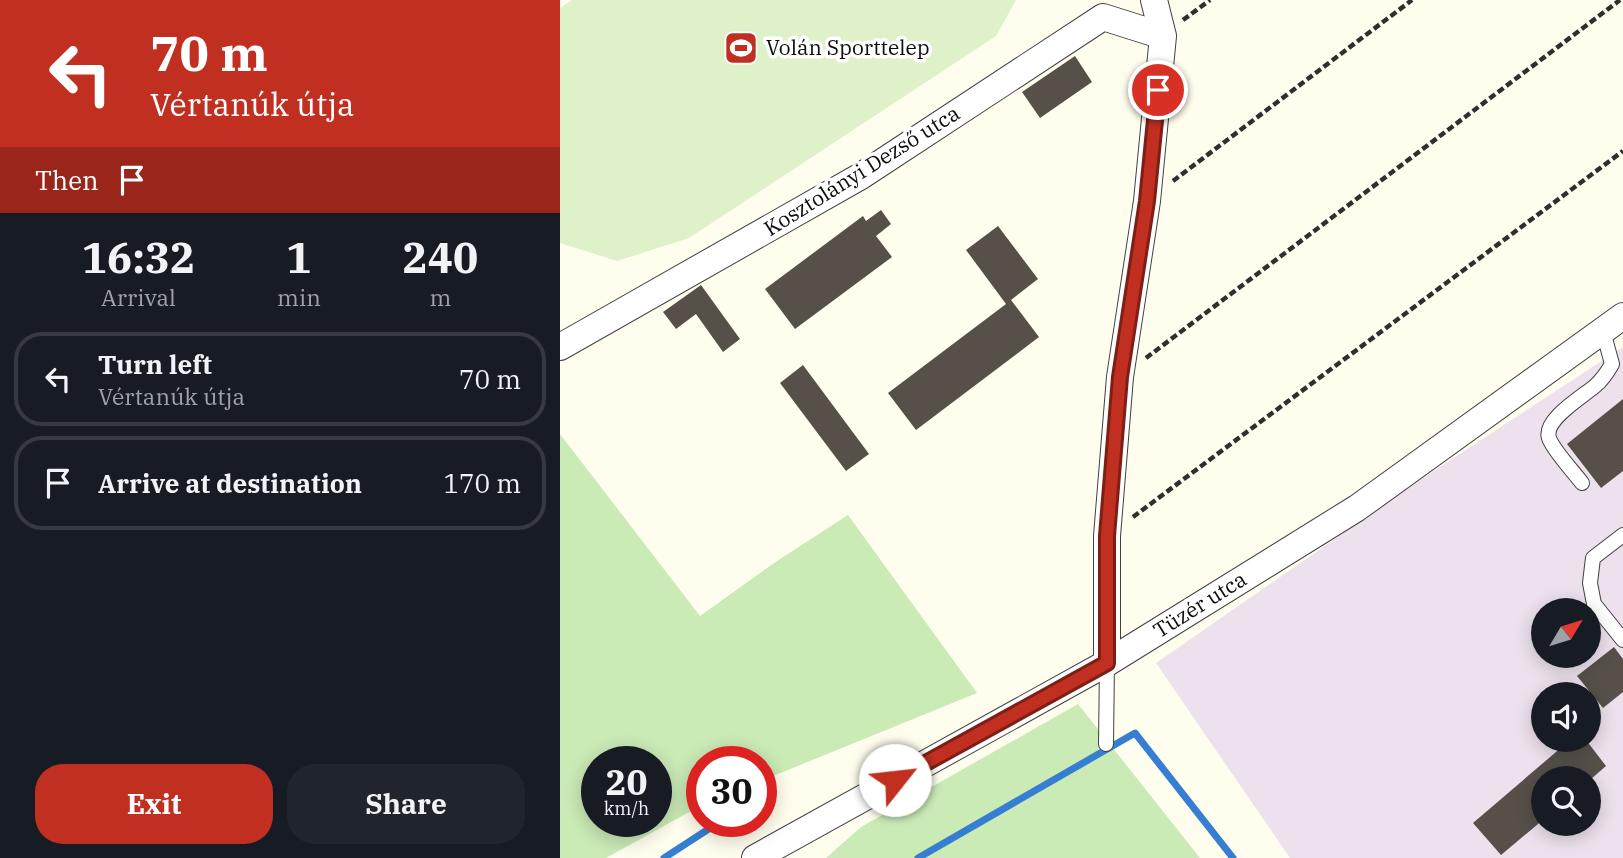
<!DOCTYPE html>
<html lang="en">
<head>
<meta charset="utf-8">
<style>
	body { margin:0; font-family:"IBM Plex Serif",serif; background:#20242c; color:#f1f3f6; height:100vh; display:flex; flex-direction:column; font-size:26px; white-space:nowrap }
	* { box-sizing:border-box; margin:0 }
	p { font-size:23px; color:#9ea1a6 }
	.icon { flex:none; width:38px; height:38px; fill:none; stroke:currentColor; stroke-width:2; stroke-linecap:round; stroke-linejoin:round }
	.map { position:relative; flex:1; overflow:hidden }
	.sheet { display:flex; flex-direction:column; background:#171b24; width:560px }
	.sheet>* { flex:none }
	.banner { background:#c12f21; color:#fff; overflow:hidden }
	.needle { width:46px; rotate:52deg }
	.buttons { position:absolute; left:971px; top:598px; display:grid; gap:14px }
	.buttons a { display:grid; place-items:center; width:70px; height:70px; border-radius:50%; background:#171b24; box-shadow:0 4px 18px #0003; font-size:35px }
	.speed { position:absolute; left:21px; top:746px; display:flex; gap:14px; font-size:35px; font-weight:700; text-align:center }
	.speed>* { display:grid; place-content:center; width:91px; height:91px; border-radius:50%; background:#171b24; box-shadow:0 4px 18px #0003; line-height:1 }
	.speed small { font-size:18px; font-weight:400 }
	.speed .limit { border:10px solid #d22; background:#fff; color:#111 }
	.pin { position:absolute; display:grid; place-items:center; width:60px; height:60px; color:#fff; margin:-30px; border:4px solid #fff; border-radius:50%; box-shadow:0 2px 7px #0007 }
	.me { position:absolute; width:77px; margin:-38px; rotate:61deg; stroke-linejoin:round; filter:drop-shadow(0 0 5px #0008) }
	.turn { display:flex; align-items:center; gap:24px; height:147px; padding:0 35px; font-size:32px }
	.turn .icon { width:91px; height:91px; stroke-width:2.5 }
	.turn b { display:block; font-size:49px; line-height:60px }
	.then { display:flex; align-items:center; height:66px; padding:0 35px; background:#0003; gap:14px; font-size:26px }
	.eta { display:flex; justify-content:space-evenly; align-items:center; height:119px; text-align:center }
	.eta b { font-size:42px; font-weight:800; line-height:49px }
	.action { display:flex; gap:14px; margin-top:auto; padding:14px 35px }
	.action a { flex:1; height:80px; border-radius:28px; background:#c12f21; color:#fff; font-size:28px; font-weight:800; line-height:80px; text-align:center }
	.action a+a { background:#20242c; color:#f1f3f6 }
	ul { padding:0; list-style:none }
	li { display:flex; align-items:center; gap:21px; height:94px; margin:0 14px 10px; padding:0 21px; border:4px solid #363941; border-radius:28px }
	li div { flex:1 }
	li b { display:block; font-size:26px }
	li em { font-style:normal }
	main { display:flex; flex:1; min-height:0 }
	.map>svg:first-child { display:block }
	.industrial { fill:#ece1ec; fill-rule:evenodd }
	.green { fill:#caeab6; fill-rule:evenodd }
	.pitch { fill:#def1c8 }
	.lines { fill:none; stroke-linecap:round; stroke-linejoin:round }
	.stream { stroke:#367ed1; stroke-width:7 }
	.building { fill:#565049 }
	.lane-casing { stroke:#404040; stroke-width:16 }
	.street-casing { stroke:#404040; stroke-width:28 }
	.path { stroke:#2f2f2f; stroke-width:4.5; stroke-dasharray:7 3.5; stroke-linecap:butt }
	.lane { stroke:#fff; stroke-width:14 }
	.street { stroke:#fff; stroke-width:26 }
	.route-casing { stroke:#7d1f15; stroke-width:18 }
	.route { stroke:#c12f21; stroke-width:12 }
	.labels { text-anchor:middle; stroke-width:7; stroke-linejoin:round; paint-order:stroke }
	.poi-label { font-size:21px; fill:#0d0d0d; stroke:#fff; text-anchor:start }
	.street-label { font-size:21px; fill:#0d0d0d; stroke:#fff }
</style>
</head>
<body>
<main>
<section class="sheet">
<div class="banner">
<div class="turn"><svg class="icon" aria-label="left" viewBox="0 0 24 24"><path d="M17 20v-9H6M10 6l-5 5 5 5"/></svg><div><b>70 m</b>Vértanúk útja</div></div>
<div class="then">Then<svg class="icon" aria-label="arrive" viewBox="0 0 24 24"><path d="M6 21V4h12l-3 4 3 4H6"/></svg></div>
</div>
<div class="eta">
<div><b>16:32</b><p>Arrival</p></div>
<div><b>1</b><p>min</p></div>
<div><b>240</b><p>m</p></div>
</div>
<ul>
<li><svg class="icon" aria-label="left" viewBox="0 0 24 24"><path d="M17 20v-9H6M10 6l-5 5 5 5"/></svg><div><b>Turn left</b><p>Vértanúk útja</p></div><em>70 m</em></li>
<li><svg class="icon" aria-label="arrive" viewBox="0 0 24 24"><path d="M6 21V4h12l-3 4 3 4H6"/></svg><div><b>Arrive at destination</b></div><em>170 m</em></li>
</ul>
<div class="action"><a>Exit</a><a>Share</a></div>
</section>
<div class="map">
<svg width="1063" height="858" viewBox="0 0 1063 858">
	<rect width="100%" height="100%" fill="#fffeee"/>
	<!-- industrial -->
	<path class="industrial" d="M1063 347V858H730L596 663 860 480ZM984 611H1029V656H984ZM984 695H1029V740H984ZM984 779H1029V824H984Z"/>
	<!-- green -->
	<path class="green" d="M0 434 140 616 214 563 288 515 417 693 201 781V761H142V805L46 858H0ZM37 761H96V821H37Z
		M518 704 640 858H266L301 827Z"/>
	<!-- pitch -->
	<path class="pitch" d="M12 0H456L436 36 129 238 57 261 0 243V8Z"/>
	<g class="lines">
		<!-- stream -->
		<path class="stream" d="M182 821 194 827
			M104 858 161 821
			M358 858 575 733 673 858"/>
	</g>
	<!-- building -->
	<path class="building" d="M515 56 532 82 480 118 462 92Z
		M321 210 331 224 316 236 332 257 235 329 205 289 303 216 306 221Z
		M438 226 478 279 451 300 479 337 356 430 328 393 446 304 406 250Z
		M141 285 180 339 163 352 136 314 116 329 103 312Z
		M243 365 309 454 286 471 220 383Z
		M1063 399V471L1041 488 1007 444Z
		M1054 647 1063 659V692L1043 708 1017 676Z
		M1010 740H1026L1046 766 1031 779H984V819L941 855 913 823Z"/>
	<g class="lines">
		<defs>
			<path id="lane" d="M1022 483C1013 471 993 450 989 438 983 420 1022 397 1035 386 1042 380 1047 373 1052 364L1043 331
				M1063 535 1033 558 1030 583 1034 604 1063 640
				M546 744 547 663"/>
			<path id="street" d="M0 347 301 176 543 17 603 36
				M547 663V536L560 377 587 201 603 36 594 0
				M195 858 547 663 797 508 1063 316"/>
		</defs>
		<!-- lane casing -->
		<use href="#lane" class="lane-casing"/>
		<!-- street casing -->
		<use href="#street" class="street-casing"/>
		<!-- path -->
		<path class="path" d="M623 20 650 0
			M613 181 852 0
			M586 358 1060 0
			M573 517 1063 151"/>
		<!-- lane -->
		<use href="#lane" class="lane"/>
		<!-- street -->
		<use href="#street" class="street"/>
	</g>
	<g class="lines">
		<defs>
			<path id="route" d="M335 780 547 663V536L560 377 587 201 598 90"/>
		</defs>
		<!-- route casing -->
		<use href="#route" class="route-casing"/>
		<!-- route -->
		<use href="#route" class="route"/>
	</g>
	<!-- icons -->
	<defs>
		<symbol id="stadium-square" viewBox="-11 -11 22 22"><rect x="-9" y="-9" width="18" height="18" rx="4" fill="#c12f21" stroke="#fff"/><path d="M0-5a6.5 5 0 1 0 0 10a6.5 5 0 1 0 0-10ZM-3.5-1.8h7v3.6h-7Z" fill="#fff"/></symbol>
	</defs>
	<g fill-rule="evenodd">
		<use href="#stadium-square" x="162" y="29" width="38" height="38"/>
	</g>
	<g class="labels">
		<!-- poi labels -->
		<g class="poi-label">
			<text x="206" y="55">Volán Sporttelep</text>
		</g>
		<!-- street labels -->
		<g class="street-label">
			<text transform="translate(302 171) rotate(-32)" y="7">Kosztolányi Dezső utca</text>
			<text transform="translate(640 605) rotate(-32)" y="7">Tüzér utca</text>
		</g>
	</g>
</svg>
<div class="buttons">
<a><svg class="needle" viewBox="-14 -14 28 28"><path d="M0-13l5 13h-10z" fill="#e53935"/><path d="M0 13l5-13h-10z" fill="#9ea1a6"/></svg></a>
<a><svg class="icon" aria-label="sound" viewBox="0 0 24 24"><path d="M4 9h4l5-4v14l-5-4H4zM17 9q2 3 0 6"/></svg></a>
<a><svg class="icon" aria-label="search" viewBox="0 0 24 24"><circle cx="10" cy="10" r="6"/><path d="M15 15l6 6"/></svg></a>
</div>
<div class="speed"><div>20<small>km/h</small></div><div class="limit">30</div></div>
<div class="pin" style="left:598px;top:90px;background:#d93025"><svg class="icon" aria-label="arrive" viewBox="0 0 24 24"><path d="M6 21V4h12l-3 4 3 4H6"/></svg></div>
<svg class="me" style="left:335px;top:780px" viewBox="-20 -20 40 40"><circle r="19" fill="#fff"/><path d="M0-13L10 11 0 6-10 11z" fill="#c12f21"/></svg>
</div>
</main>
</body>
</html>
